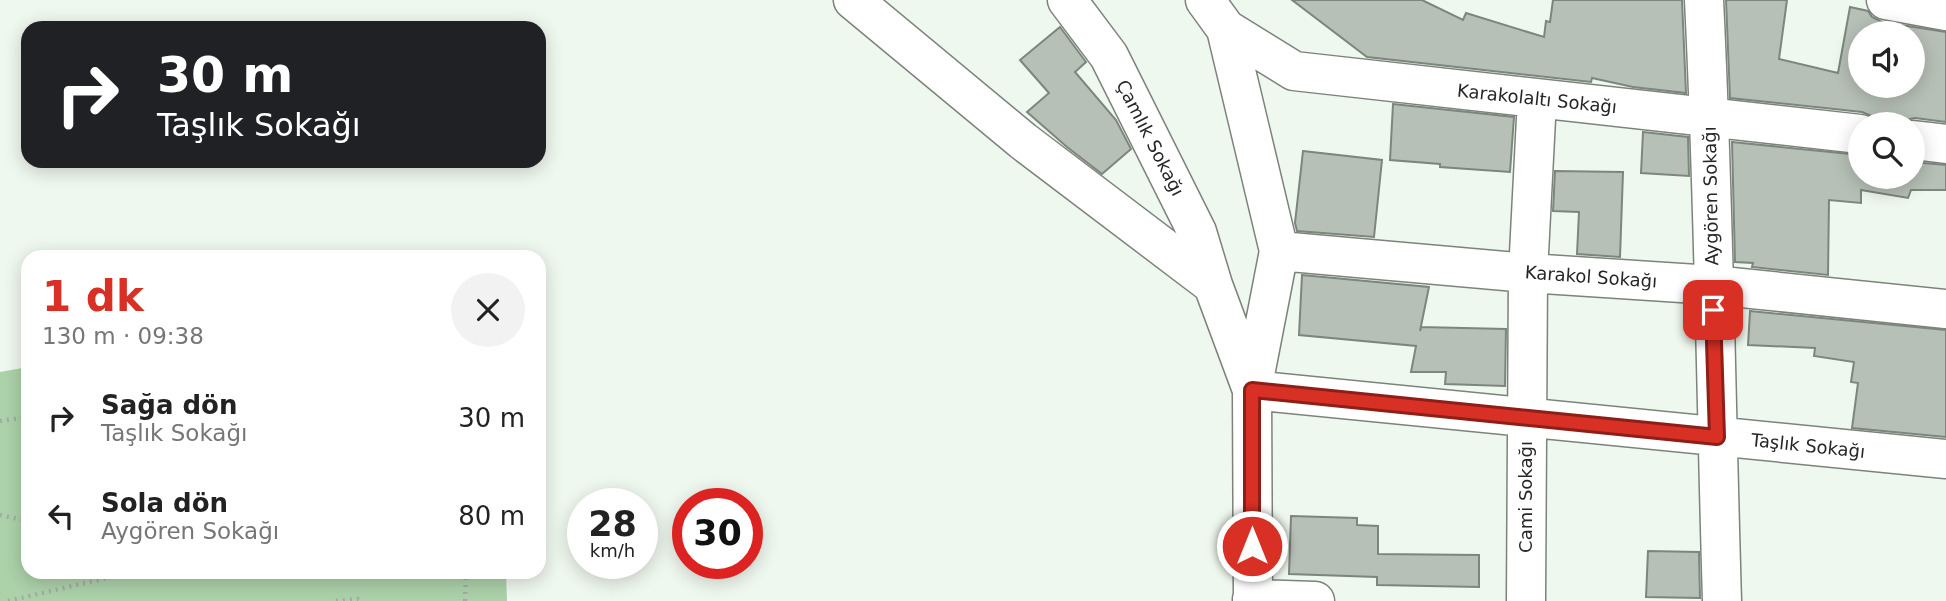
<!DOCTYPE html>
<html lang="tr">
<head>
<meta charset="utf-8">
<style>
	body { margin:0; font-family:"DejaVu Sans",sans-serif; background:#f2f2f2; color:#222; height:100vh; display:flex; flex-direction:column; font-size:26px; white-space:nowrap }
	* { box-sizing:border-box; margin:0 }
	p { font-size:23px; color:#767676 }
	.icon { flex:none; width:38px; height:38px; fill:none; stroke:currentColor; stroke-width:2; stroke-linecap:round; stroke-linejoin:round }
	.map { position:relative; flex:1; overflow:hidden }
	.side { position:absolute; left:21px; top:250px; width:525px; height:329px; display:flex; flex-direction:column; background:#fff; border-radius:21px; box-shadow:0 4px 18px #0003 }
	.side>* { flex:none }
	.top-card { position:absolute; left:21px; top:21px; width:525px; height:147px; border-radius:21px; box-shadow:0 4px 18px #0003; background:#202124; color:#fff; overflow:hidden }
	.tools { position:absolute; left:1848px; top:21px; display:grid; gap:14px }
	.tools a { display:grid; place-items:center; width:77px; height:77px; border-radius:50%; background:#fff; box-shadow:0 4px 18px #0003; font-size:35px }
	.speed { position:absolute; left:567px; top:488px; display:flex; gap:14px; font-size:35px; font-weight:700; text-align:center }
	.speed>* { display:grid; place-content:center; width:91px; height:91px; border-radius:50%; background:#fff; box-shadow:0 4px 18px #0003; line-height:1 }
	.speed small { font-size:18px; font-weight:400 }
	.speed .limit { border:10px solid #d22; background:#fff; color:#111 }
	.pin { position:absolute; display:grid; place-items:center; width:60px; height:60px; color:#fff; margin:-30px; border-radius:14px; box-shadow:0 4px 10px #0006 }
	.me { position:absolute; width:77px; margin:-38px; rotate:0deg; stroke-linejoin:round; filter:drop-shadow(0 0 5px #0008) }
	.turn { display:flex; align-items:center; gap:24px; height:147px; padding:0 21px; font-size:32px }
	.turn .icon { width:91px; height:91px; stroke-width:2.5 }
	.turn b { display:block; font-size:49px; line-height:60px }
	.round { display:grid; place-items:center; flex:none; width:74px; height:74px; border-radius:37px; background:#f2f2f2 }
	.headline { display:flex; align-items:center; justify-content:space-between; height:119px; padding:0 21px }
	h1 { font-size:42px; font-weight:700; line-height:52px; color:#d93025 }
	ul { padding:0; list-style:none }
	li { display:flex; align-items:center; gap:21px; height:98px; padding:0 21px }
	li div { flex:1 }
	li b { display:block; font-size:26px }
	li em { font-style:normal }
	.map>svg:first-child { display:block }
	.green { fill:#acd2aa }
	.building { fill:#b7c0b7; stroke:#7d867d; stroke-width:2; fill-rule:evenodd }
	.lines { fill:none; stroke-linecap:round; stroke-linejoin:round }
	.minor-casing { stroke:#7b837b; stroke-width:41 }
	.path { stroke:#a4aba3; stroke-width:4.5; stroke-dasharray:2 5; stroke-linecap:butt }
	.minor { stroke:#fff; stroke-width:38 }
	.route-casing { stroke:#8d1f18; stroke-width:18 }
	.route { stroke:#d93025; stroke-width:12 }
	.labels { text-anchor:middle; stroke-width:5; stroke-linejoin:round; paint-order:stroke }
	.street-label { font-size:18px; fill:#242724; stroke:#fff }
</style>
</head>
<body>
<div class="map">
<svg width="1946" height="601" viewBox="0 0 1946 601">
	<rect width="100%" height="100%" fill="#eff8ee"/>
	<!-- green -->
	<path class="green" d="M28 367V572H506L507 601H0V372Z"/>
	<!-- building -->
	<path class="building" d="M1292 0H1422L1463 20 1466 13 1544 37 1546 21 1550 22 1553 0H1682L1686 93 1633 87 1592 78 1591 82 1367 57Z
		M1726 0H1787L1779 59 1838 73 1850 7 1868 11 1872 17 1882 22 1946 32V122L1915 118 1905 120 1899 124H1879L1872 116 1862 112 1730 98ZM1860 33H1913V86H1860Z
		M1060 27 1086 62 1075 72 1116 120 1131 149 1102 174 1067 147 1027 112 1049 93 1020 60Z
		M1393 104 1514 117 1510 172 1440 167V164L1390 160Z
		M1643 132 1688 137 1689 176 1641 173Z
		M1732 142 1860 155V177H1913V162L1946 165V190H1911L1908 198 1861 190V203L1829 200 1828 275 1752 267 1753 263 1735 262Z
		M1303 151 1382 160 1374 237 1297 231 1295 223Z
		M1555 171 1623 172 1620 257 1577 254 1579 212 1553 211Z
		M1302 275 1429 287 1420 331 1421 327 1506 329 1505 386 1445 384 1446 372H1411L1416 346 1299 335Z
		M1750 311 1946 330V437L1852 428 1858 383 1851 382 1854 362 1814 356 1815 348 1748 345Z
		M1291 516 1357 518V525L1378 526V554L1479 555V587L1377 585V577L1289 574Z
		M1648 551 1699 552 1700 598 1646 597Z"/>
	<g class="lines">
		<defs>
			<path id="minor" d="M853 0 1023 141 1213 285 1252 390
				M1067 0 1109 56 1197 232 1213 285
				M1205 0 1226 29 1279 251 1252 390 1253 601
				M1704 0C1714 200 1716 401 1722 601
				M1886 0 1946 11
				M1226 29 1294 71 1860 134
				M1913 140 1946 144
				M1279 251 1528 273 1712 285 1946 309
				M1252 390 1946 459
				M1252 599 1315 601
				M1526 601 1528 273 1537 99"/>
		</defs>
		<!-- minor casing -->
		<use href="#minor" class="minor-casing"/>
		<!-- path -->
		<path class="path" d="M0 421 28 417
			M0 515 28 521
			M8 601 132 572
			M336 601 358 599 361 601
			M465 601 466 572"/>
		<!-- minor -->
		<use href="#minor" class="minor"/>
	</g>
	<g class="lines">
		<defs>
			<path id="route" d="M1252 546V390L1717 437 1713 310"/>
		</defs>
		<!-- route casing -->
		<use href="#route" class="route-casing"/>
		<!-- route -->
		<use href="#route" class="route"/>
	</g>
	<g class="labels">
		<!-- street labels -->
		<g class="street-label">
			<text transform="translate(1537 99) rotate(6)" y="6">Karakolaltı Sokağı</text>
			<text transform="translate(1150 138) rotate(63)" y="6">Çamlık Sokağı</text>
			<text transform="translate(1711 196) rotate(-91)" y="6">Aygören Sokağı</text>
			<text transform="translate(1591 277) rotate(4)" y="6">Karakol Sokağı</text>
			<text transform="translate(1808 446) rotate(6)" y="6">Taşlık Sokağı</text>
			<text transform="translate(1526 497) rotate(-90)" y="6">Cami Sokağı</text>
		</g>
	</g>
</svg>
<div class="tools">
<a><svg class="icon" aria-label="sound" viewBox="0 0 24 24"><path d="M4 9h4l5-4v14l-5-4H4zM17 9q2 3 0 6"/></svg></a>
<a><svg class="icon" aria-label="search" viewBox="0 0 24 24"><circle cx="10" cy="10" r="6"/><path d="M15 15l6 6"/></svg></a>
</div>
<div class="speed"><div>28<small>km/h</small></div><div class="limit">30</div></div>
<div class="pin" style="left:1713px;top:310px;background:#d93025"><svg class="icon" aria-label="arrive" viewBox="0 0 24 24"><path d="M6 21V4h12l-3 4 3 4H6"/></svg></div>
<svg class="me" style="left:1252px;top:546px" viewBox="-20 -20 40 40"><circle r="17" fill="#d93025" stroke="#fff" stroke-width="3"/><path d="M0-11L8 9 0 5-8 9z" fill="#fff"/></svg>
<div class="top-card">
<div class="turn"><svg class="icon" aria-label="right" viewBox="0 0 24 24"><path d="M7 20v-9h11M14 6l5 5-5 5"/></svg><div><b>30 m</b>Taşlık Sokağı</div></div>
</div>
<section class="side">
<div class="headline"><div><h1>1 dk</h1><p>130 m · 09:38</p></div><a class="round"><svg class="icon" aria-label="close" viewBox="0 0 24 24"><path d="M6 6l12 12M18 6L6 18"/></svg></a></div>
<ul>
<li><svg class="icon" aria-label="right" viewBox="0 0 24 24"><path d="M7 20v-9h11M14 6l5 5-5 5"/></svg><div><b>Sağa dön</b><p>Taşlık Sokağı</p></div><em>30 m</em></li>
<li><svg class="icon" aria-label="left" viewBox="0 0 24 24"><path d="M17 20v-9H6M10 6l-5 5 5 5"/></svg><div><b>Sola dön</b><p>Aygören Sokağı</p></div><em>80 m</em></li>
</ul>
</section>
</div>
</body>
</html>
